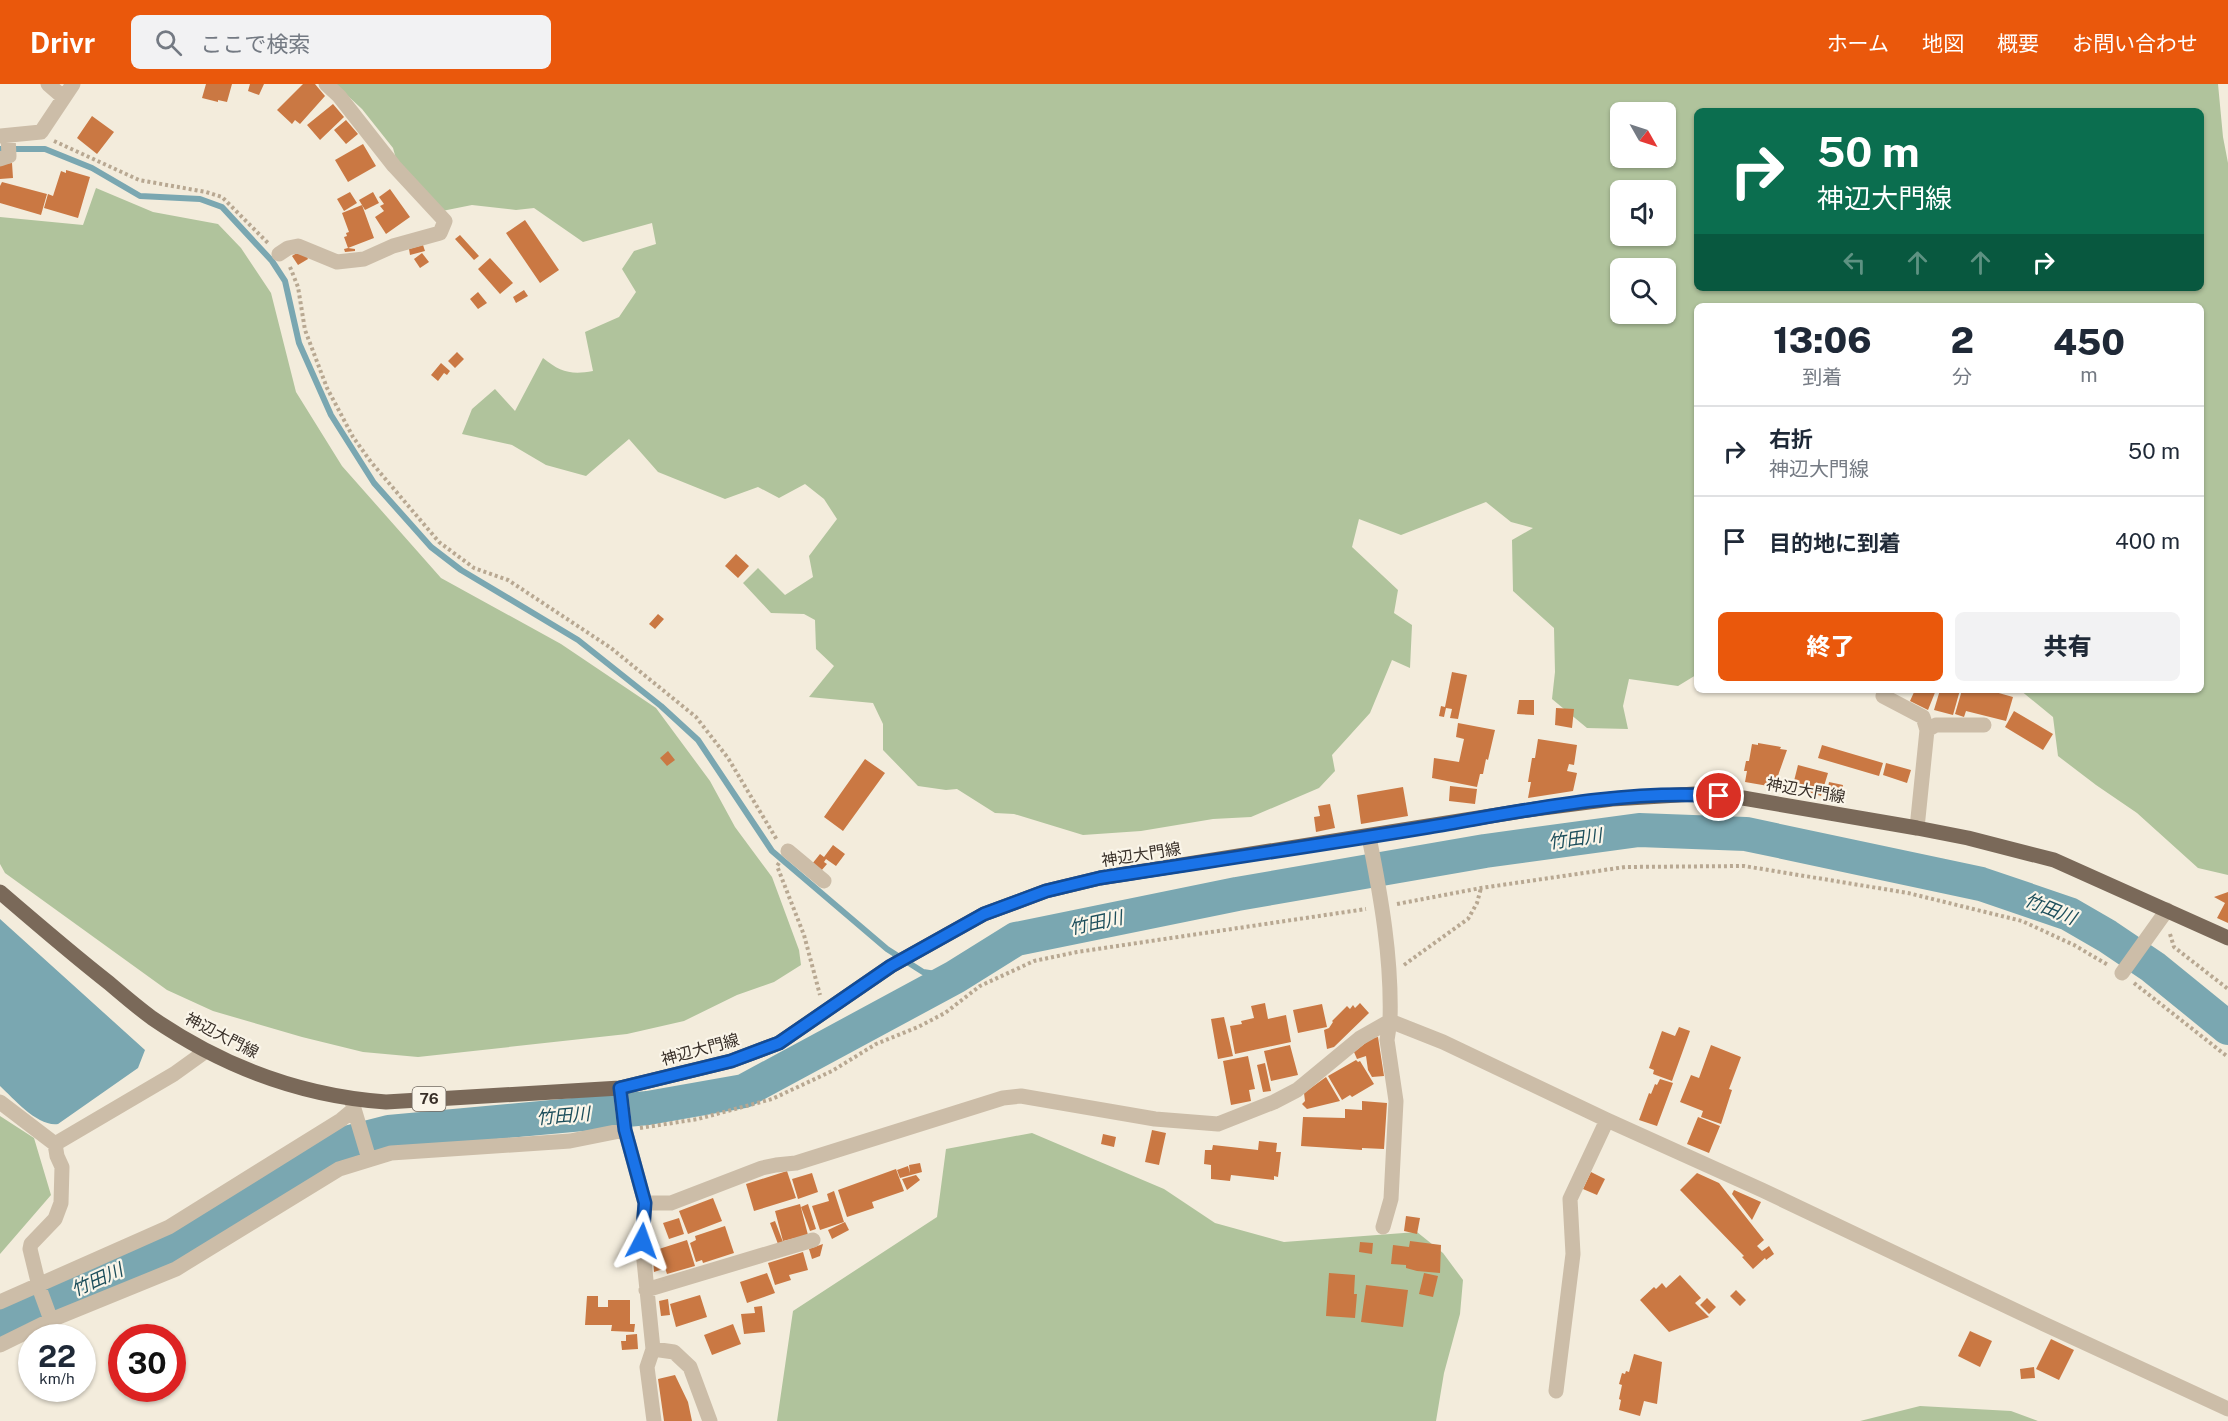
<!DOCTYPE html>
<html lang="ja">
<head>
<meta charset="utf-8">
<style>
	body { margin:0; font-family:"Public Sans","Noto Sans JP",sans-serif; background:#f2f2f3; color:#1f2937; height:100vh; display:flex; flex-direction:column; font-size:22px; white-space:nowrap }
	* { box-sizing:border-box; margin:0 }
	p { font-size:20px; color:#747a83 }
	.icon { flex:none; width:33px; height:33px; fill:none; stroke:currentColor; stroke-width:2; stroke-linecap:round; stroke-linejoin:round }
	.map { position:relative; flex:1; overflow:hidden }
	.drawer { position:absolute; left:1694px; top:219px; width:510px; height:390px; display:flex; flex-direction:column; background:#fff; border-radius:9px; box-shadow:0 2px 4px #0004 }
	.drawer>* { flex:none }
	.hud { position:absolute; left:1694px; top:24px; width:510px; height:183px; border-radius:9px; box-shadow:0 2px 4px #0004; background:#0b6e4f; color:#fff; overflow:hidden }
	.needle { width:39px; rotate:129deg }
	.fabs { position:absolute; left:1610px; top:18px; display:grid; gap:12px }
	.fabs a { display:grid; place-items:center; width:66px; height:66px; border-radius:9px; background:#fff; box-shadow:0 2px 4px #0004; font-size:30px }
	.speed { position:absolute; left:18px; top:1240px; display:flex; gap:12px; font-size:30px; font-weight:700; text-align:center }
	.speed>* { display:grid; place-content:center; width:78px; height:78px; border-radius:50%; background:#fff; box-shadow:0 2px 4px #0004; line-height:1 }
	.speed small { font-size:15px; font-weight:400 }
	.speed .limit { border:9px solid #d22; background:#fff; color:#111 }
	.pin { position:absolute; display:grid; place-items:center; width:51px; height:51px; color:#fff; margin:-26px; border:3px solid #fff; border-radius:50%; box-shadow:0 2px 6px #0007 }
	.me { position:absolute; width:66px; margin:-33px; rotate:4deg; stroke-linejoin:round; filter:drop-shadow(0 0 4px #0008) }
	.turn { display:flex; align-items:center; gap:21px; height:126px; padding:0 24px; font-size:27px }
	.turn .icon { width:78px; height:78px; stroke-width:2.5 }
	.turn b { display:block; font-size:42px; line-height:51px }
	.lanes { display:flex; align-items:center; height:57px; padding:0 24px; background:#0003; justify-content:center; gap:30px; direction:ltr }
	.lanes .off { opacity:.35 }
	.eta { display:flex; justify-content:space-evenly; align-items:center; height:102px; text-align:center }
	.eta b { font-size:36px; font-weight:800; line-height:42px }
	.button { display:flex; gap:12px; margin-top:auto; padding:12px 24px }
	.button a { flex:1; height:69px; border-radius:9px; background:#ea580c; color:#fff; font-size:24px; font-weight:800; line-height:69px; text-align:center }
	.button a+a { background:#f2f2f3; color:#1f2937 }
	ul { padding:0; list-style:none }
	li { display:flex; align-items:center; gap:18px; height:90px; padding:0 24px; border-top:2px solid #e0e1e3 }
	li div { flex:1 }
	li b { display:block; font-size:22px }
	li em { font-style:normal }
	header { display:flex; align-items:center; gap:36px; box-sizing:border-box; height:84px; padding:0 30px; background:#ea580c; color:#fff }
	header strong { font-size:28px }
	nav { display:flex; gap:33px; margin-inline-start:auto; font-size:21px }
	.search { width:420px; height:54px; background:#f2f2f3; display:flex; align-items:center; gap:15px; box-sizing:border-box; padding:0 21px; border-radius:9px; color:#747a83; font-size:22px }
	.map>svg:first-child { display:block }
	.green { fill:#b0c39c; fill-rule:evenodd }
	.water { fill:#7aa7b1 }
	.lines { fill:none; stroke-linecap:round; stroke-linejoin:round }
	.stream { stroke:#7aa7b1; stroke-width:6 }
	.river { stroke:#7aa7b1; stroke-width:34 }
	.building { fill:#ca7843 }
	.path { stroke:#b8a892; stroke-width:4; stroke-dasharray:3 3; stroke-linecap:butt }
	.minor { stroke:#ccbda8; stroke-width:15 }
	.major { stroke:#7a6959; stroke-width:15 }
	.route-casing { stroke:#114b97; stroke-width:15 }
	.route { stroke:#1a73e8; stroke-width:10 }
	.labels { text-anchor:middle; stroke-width:4.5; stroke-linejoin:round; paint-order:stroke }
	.shield { fill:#faf5e9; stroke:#726a62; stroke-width:1.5 }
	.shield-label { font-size:15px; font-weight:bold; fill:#382f28 }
	.street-label { font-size:16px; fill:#382f28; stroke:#faf5e9 }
	.water-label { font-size:18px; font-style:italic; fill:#1c4e5b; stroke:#faf5e9 }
</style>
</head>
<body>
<header>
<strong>Drivr</strong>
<div class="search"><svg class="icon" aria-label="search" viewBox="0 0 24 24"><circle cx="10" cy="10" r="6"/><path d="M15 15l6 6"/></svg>ここで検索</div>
<nav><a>ホーム</a><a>地図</a><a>概要</a><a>お問い合わせ</a></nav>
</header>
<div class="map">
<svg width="2228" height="1337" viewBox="0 0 2228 1337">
	<rect width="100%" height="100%" fill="#f3ecdc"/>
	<!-- green -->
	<path class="green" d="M335 0H2218L2223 53 2228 79V791L2198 784 2137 729 2096 701 2058 672 2053 633 2020 606H2200V222H1696V591L1678 602 1629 595 1623 622 1628 645 1587 644 1552 615 1555 588 1554 544 1513 507 1512 456 1533 444 1511 438 1486 418 1401 451 1359 435 1352 463 1398 506 1394 529 1412 541 1410 584 1392 576 1370 629 1332 671 1335 687 1319 704 1251 733 1213 735 1141 747 1083 751 1014 730 995 729 957 705 946 706 918 702 883 666V640L873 619 809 613 834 582 816 565 815 536 804 530 771 529 743 499 758 484 785 511 813 493 809 472 837 435 824 415 805 400 779 414 758 403 725 415 658 388 629 355 586 392 546 381 512 361 462 350 472 325 495 305 515 327 543 274C560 288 571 291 593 287L585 248 619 233 636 208 622 185 634 167 656 160 652 139 583 158 534 124 516 126 472 121 442 127 398 82 393 64 362 25ZM1696 27H2200V204H1696ZM1620 28H1665V74H1620ZM1620 106H1665V152H1620ZM1620 184H1665V230H1620Z
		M96 104 153 128 218 140 241 164 271 209 296 308 342 382 441 494 561 560 656 624 710 697 735 743 772 793 799 866 801 881 774 898 737 911 684 937 627 950 418 973 363 968 302 953 213 927 167 906 5 789 0 780V133L83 141Z
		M0 1032 34 1054 51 1111 0 1170Z
		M1032 1049 1164 1105 1215 1139 1284 1158 1417 1148 1443 1169 1463 1196 1460 1230 1444 1289 1436 1337H777L793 1227 937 1133 946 1065Z
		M1920 1322 2011 1327 2038 1337H1860Z"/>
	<!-- water -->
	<path class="water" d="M0 835 145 966 138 984 58 1040C38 1043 14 1015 0 1002Z"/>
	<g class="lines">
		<!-- stream -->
		<path class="stream" d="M0 65H45L92 84 140 112 200 115 222 123 272 177 285 197 299 259 331 331 374 399 431 463 461 486 578 556 661 622 698 656 772 767 887 865 923 888 955 893"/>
		<!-- river -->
		<path class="river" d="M0 1240 197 1151 342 1060 389 1048 648 1024 744 1007 955 893 1016 855 1237 810 1485 767 1639 746 1746 750 1981 800 2069 830 2107 852 2153 883 2228 944"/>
	</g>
	<!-- building -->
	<path class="building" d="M206 0H232L227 18 218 16V18L202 14Z
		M250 0H264L259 11 248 7Z
		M303 0H315L325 12 300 40 295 36 292 40 277 26Z
		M333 20 344 33 320 56 307 41Z
		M92 32 114 48 97 70 77 54Z
		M346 36 358 50 346 60 334 46Z
		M363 60 376 82 348 98 335 76Z
		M12 79 13 94 0 95V80Z
		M66 86 90 93 78 134 44 124 48 110 53 112 61 87 66 89Z
		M2 98 47 110 41 131 0 119V102Z
		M390 105 410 133 386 150 375 133 384 127 380 122 384 120 379 113Z
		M350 108 357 119 344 127 337 115Z
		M373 108 379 119 365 126 359 116Z
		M362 121 374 154 348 164 355 165V167L345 168 344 165 348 164 344 153 347 152 346 149 349 148 342 129Z
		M525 136 559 186 540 199 506 149Z
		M460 151 479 172 474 176 455 155Z
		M423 161 425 167 410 171 409 165Z
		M303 165 308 175 298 181 292 172Z
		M422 169 429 178 420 184 414 175Z
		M490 174 513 199 500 210 478 185Z
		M524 206 528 212 516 219 513 213Z
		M478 208 487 219 478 225 470 215Z
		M457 268 464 275 455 284 448 277Z
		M441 279 450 287 447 291 444 289 438 297 431 291Z
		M736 470 749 482 738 494 725 482Z
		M658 530 664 535 655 545 649 540Z
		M1452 588 1467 591 1458 635 1450 634 1452 625 1446 624 1444 633 1439 632 1441 622 1445 623Z
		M1915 606H1936L1928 626 1910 617Z
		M1940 606H1960L1953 631 1934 626Z
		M1962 606H1988L2013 613 2006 637 1966 627 1964 633 1955 630Z
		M1519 616H1534V631L1517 630Z
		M1556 624 1574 625 1572 644 1555 641Z
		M2014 627 2053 650 2043 666 2005 643Z
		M1458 639 1495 646 1488 676 1486 675 1483 690H1480L1477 703 1432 694 1434 674 1459 678 1464 655 1456 653Z
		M1538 655 1577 661 1574 681 1569 680 1567 687 1577 689 1573 707 1528 714 1531 698H1528L1532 674H1535Z
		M1758 659 1781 663 1780 665 1787 666 1774 703 1745 698 1747 687H1744L1746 677H1749L1752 660 1758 661Z
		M1822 661 1883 679 1879 692 1818 674Z
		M668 667 675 676 667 682 660 674Z
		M865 675 885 689 843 747 824 733Z
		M1886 679 1911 686 1907 699 1883 691Z
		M1798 681 1828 689 1821 712 1796 704 1797 702 1793 701Z
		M1829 698 1843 701 1840 715 1826 713Z
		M1450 702 1477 705 1475 720 1449 717Z
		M1403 703 1408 732 1361 740 1357 711Z
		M1330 720 1335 744 1316 748 1314 733 1320 732 1318 722Z
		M833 761 845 770 836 782 826 775 824 778 827 780 821 787 812 780 820 770 824 773Z
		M2228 808V839L2217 834 2225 819 2214 813Z
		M1265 919 1268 935 1286 931 1291 958 1235 970 1230 942 1242 940 1241 937 1254 934 1251 922Z
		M1360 919 1369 929 1334 963 1327 965 1324 946 1329 944 1333 938 1332 937 1347 922 1350 925 1353 921 1355 924Z
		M1322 920 1327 943 1298 949 1293 926Z
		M1224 933 1233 972 1218 975 1211 935Z
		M1679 943 1690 947 1672 997 1653 990 1654 986 1649 984 1662 947 1675 952Z
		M1378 953 1384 992 1372 993 1368 986 1366 972 1357 975 1354 968 1372 954Z
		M1290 961 1298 991 1271 997 1264 967Z
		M1711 961 1741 973 1729 1005 1732 1006 1721 1040 1701 1033 1703 1027 1680 1018 1691 991 1699 994Z
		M1248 972 1255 1005 1249 1006 1251 1017 1231 1021 1223 977Z
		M1356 976 1358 978 1360 977 1374 1000 1352 1013 1350 1011 1342 1016 1328 992Z
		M1265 979 1271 1007 1263 1008 1257 981Z
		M1326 993 1340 1017 1307 1025 1302 1020 1305 1017 1304 1009Z
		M1660 995 1673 999 1657 1042 1639 1036 1649 1009 1651 1010 1655 1000 1657 1001Z
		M1362 1017 1387 1019 1384 1065 1362 1064V1066L1301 1062 1303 1033 1345 1034V1025L1362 1026Z
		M1698 1033 1720 1042 1709 1069 1687 1060Z
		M1152 1046 1166 1049 1159 1081 1145 1078Z
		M1103 1050 1116 1053 1114 1063 1101 1060Z
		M1259 1057 1277 1059 1276 1068H1281L1278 1093 1274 1092V1096L1231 1091 1230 1097 1211 1095V1081L1204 1080 1205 1066H1212L1213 1061 1258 1066Z
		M920 1079 922 1088 900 1094 897 1086 908 1082 910 1089 909 1081Z
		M896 1085 904 1107 872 1118 874 1124 847 1133 838 1106Z
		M787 1087 796 1114 754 1127 746 1100Z
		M1591 1088 1605 1095 1597 1111 1583 1105Z
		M812 1089 818 1108 798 1115 792 1095Z
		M1697 1089 1719 1099 1764 1156 1757 1162 1762 1167 1769 1162 1774 1170 1766 1176 1765 1174 1753 1185 1742 1173 1744 1172 1680 1106Z
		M916 1091 920 1096 907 1106 902 1095Z
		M1734 1106 1761 1118 1752 1136 1732 1110Z
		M834 1107 844 1138 820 1146 812 1122 829 1117 827 1110Z
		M713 1114 722 1137 688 1150 679 1127Z
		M800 1120 808 1151 783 1157 775 1127Z
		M808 1120 816 1145 810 1147 801 1123Z
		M1406 1132 1420 1134 1417 1150 1404 1147Z
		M679 1134 684 1150 669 1155 663 1139Z
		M775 1137 783 1158 778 1160 770 1139Z
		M845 1138 849 1146 832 1155 828 1146Z
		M725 1142 734 1169 703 1179 702 1176 696 1178 690 1159 696 1156 695 1152Z
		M687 1156 695 1182 667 1190 659 1165Z
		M1410 1157 1441 1161 1440 1189 1417 1187 1406 1184V1181L1391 1180 1393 1161 1409 1163Z
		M1360 1158 1373 1159 1372 1170 1359 1168Z
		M823 1160 820 1172 812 1175 809 1165Z
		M803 1168 808 1186 789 1191 791 1196 775 1201 768 1179Z
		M660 1170 663 1185 654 1188 653 1172Z
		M767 1189 775 1209 747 1219 740 1198Z
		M1329 1189 1355 1191 1354 1210H1357L1355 1234 1326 1232Z
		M1424 1189 1438 1192 1433 1213 1419 1210Z
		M1680 1191 1701 1214 1695 1219 1709 1233 1669 1248 1640 1216 1654 1203 1656 1205 1662 1199 1666 1204Z
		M1366 1201 1408 1206 1403 1243 1361 1238Z
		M1736 1206 1746 1216 1740 1222 1730 1212Z
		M700 1211 707 1233 676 1243 670 1220Z
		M587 1212H598V1223H608V1216H630V1240H635L634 1248 611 1247 612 1241H585Z
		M1707 1214 1716 1223 1709 1230 1700 1221Z
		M668 1215 670 1231 661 1232 659 1217Z
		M762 1222 765 1248 744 1250 741 1230 755 1229 754 1223Z
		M733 1240 741 1260 712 1271 704 1251Z
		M1970 1247 1992 1257 1980 1283 1958 1272Z
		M637 1250 638 1265 622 1266 621 1257H626V1251Z
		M2051 1255 2074 1266 2059 1296 2036 1285Z
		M1634 1270 1662 1278 1657 1320 1644 1317 1640 1332 1619 1326 1621 1316 1619 1315 1622 1301 1619 1300 1622 1289 1625 1290 1626 1287 1629 1288Z
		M2034 1283 2035 1294 2021 1295 2020 1285Z
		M675 1291 688 1318 692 1337H664L658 1295Z"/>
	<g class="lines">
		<!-- path -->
		<path class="path" d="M54 57 139 96 206 108 222 113 269 160
			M290 183 298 203 305 246 327 304 353 353 371 378 439 458 474 484 508 496 611 564 696 633 728 674 777 756
			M779 779 777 782 804 851 820 911
			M1397 820 1481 804 1625 783 1744 782 1908 809 2022 837 2074 861 2108 881
			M2170 850 2174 863 2228 905
			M1404 881 1468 835 1477 819 1481 804
			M2134 899 2228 973
			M640 1044 698 1035 772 1015 832 987 876 960 918 943 945 929 980 902 1034 877 1077 868 1366 825"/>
		<!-- minor -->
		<path class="minor" d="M48 0 63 13
			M0 52 41 48 73 0
			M0 75 9 72 8 52
			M279 170 288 164 298 162 337 178 364 175 393 162 440 149 445 137 394 82 339 12 326 0
			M1883 612 1923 633 1927 646 1917 744
			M1927 646 1936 641H1984
			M1369 753C1381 813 1392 875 1390 937L1443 958 1607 1036 1762 1106 2044 1240 2228 1325
			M788 767 824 797
			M2122 889 2167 826
			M620 1004 625 1046 645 1119 642 1157 653 1265 647 1283 654 1337
			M0 1018 55 1060 174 990 206 967
			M352 1018 369 1075
			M645 1119H671L762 1084 776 1081 796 1079 1003 1014 1021 1012 1155 1035 1218 1040 1274 1018 1297 1006 1360 954 1390 937
			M1383 1143 1391 1115 1396 1017 1387 956 1390 937
			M646 1206 813 1156
			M0 1218 169 1143 341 1036 353 1026
			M51 1236 40 1206 30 1165 31 1160 55 1135 61 1119 62 1083 57 1072 55 1060
			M0 1261 51 1236 176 1185 339 1085 391 1069 570 1057 625 1046
			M653 1265 674 1268 690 1283 710 1337
			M1556 1307 1573 1170 1570 1115 1607 1036"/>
		<!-- major -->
		<path class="major" d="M0 808C36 839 72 870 109 899 123 911 137 923 152 934 222 982 301 1012 386 1018L620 1004 731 977 779 959 891 882 984 830 1046 807 1100 794 1535 725 1612 715 1695 710 1743 714 1917 744 1968 754 2054 776 2228 854"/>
	</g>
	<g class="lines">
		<defs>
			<path id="route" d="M642 1157 645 1119 625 1046 620 1004 731 977 779 959 891 882 984 830 1046 807 1100 794C1210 777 1320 761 1429 743 1524 727 1622 705 1719 712"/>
		</defs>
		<!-- route casing -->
		<use href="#route" class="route-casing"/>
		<!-- route -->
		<use href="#route" class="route"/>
	</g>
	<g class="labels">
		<!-- shield labels -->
		<rect class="shield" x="412.5" y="1003" width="33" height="24" rx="4.5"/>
		<g class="shield-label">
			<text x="429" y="1020">76</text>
		</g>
		<!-- street labels -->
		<g class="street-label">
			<text transform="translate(1806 706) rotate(10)" y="6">神辺大門線</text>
			<text transform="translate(1141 770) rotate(-9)" y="6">神辺大門線</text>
			<text transform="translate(222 951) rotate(27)" y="6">神辺大門線</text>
			<text transform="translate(700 965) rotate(-15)" y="6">神辺大門線</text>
		</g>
		<!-- water labels -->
		<g class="water-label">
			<text transform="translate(1575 755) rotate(-8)" y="6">竹田川</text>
			<text transform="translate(2050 825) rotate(22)" y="6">竹田川</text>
			<text transform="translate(1096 839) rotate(-12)" y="6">竹田川</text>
			<text transform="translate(563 1032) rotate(-5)" y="6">竹田川</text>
			<text transform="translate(97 1196) rotate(-24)" y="6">竹田川</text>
		</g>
	</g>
</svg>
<div class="fabs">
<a><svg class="needle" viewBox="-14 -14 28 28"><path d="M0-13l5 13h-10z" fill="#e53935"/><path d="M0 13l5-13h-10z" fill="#747a83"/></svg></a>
<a><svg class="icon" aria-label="sound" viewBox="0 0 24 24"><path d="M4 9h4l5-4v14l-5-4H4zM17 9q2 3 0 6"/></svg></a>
<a><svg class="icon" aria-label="search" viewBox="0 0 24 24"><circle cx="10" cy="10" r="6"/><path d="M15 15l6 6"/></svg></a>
</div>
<div class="speed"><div>22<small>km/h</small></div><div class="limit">30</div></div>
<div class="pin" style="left:1719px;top:712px;background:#d93025"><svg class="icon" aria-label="arrive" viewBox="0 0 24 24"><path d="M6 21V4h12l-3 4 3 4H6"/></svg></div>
<svg class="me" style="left:642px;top:1157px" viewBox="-20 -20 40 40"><path d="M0-17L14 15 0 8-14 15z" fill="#1a73e8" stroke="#fff" stroke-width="4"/></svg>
<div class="hud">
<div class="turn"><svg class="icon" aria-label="right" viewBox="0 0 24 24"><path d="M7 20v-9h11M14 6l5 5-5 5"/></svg><div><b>50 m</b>神辺大門線</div></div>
<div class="lanes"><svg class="icon off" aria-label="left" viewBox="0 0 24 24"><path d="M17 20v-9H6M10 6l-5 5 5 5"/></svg><svg class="icon off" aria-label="ahead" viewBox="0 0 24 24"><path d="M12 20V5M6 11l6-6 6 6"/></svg><svg class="icon off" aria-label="ahead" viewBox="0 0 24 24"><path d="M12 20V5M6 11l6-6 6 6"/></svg><svg class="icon" aria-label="right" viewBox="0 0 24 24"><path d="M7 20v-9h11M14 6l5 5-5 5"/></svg></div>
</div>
<section class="drawer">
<div class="eta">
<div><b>13:06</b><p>到着</p></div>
<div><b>2</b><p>分</p></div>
<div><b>450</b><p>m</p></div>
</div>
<ul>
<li><svg class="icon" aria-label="right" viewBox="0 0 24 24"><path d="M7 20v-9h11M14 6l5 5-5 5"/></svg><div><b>右折</b><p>神辺大門線</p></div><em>50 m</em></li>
<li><svg class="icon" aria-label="arrive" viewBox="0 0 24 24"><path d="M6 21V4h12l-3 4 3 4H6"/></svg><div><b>目的地に到着</b></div><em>400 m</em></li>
</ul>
<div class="button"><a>終了</a><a>共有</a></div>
</section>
</div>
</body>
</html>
